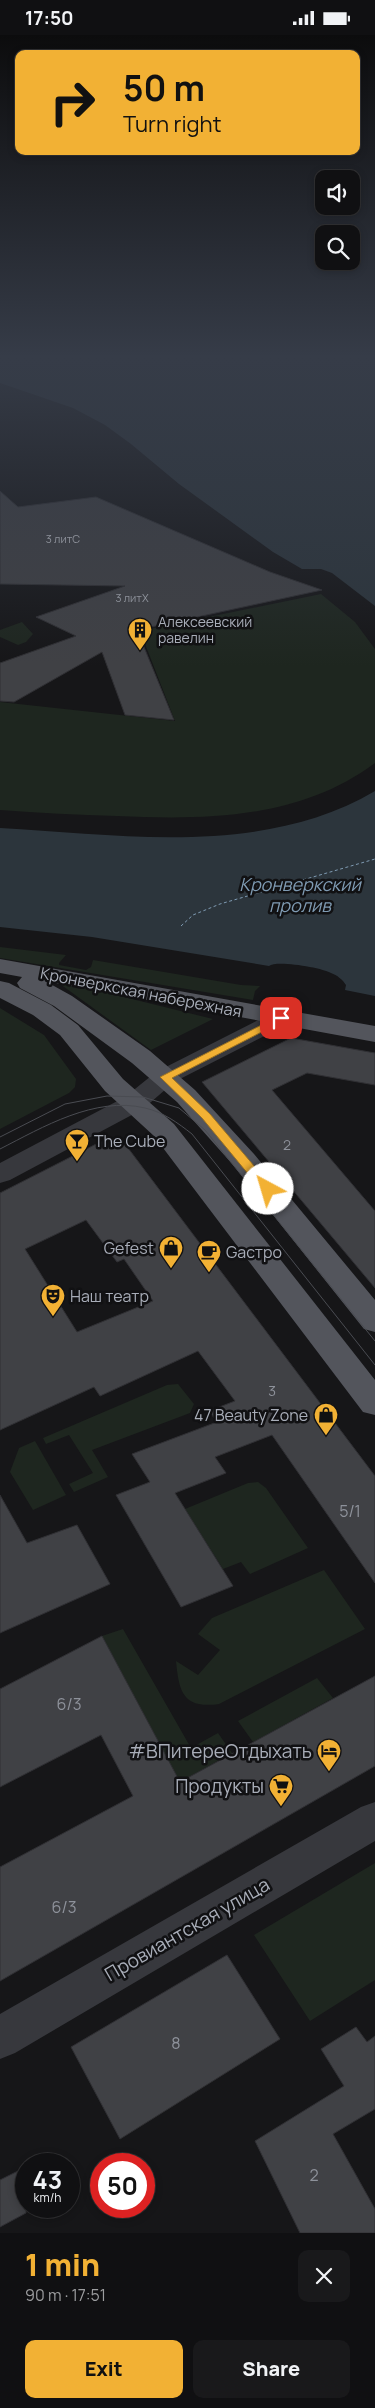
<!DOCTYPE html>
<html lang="en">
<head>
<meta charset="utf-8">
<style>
	body { margin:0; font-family:Manrope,sans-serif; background:#19191b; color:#f1f3f6; height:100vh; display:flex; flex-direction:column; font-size:19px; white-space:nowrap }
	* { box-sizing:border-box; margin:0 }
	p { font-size:16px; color:#9c9d9f }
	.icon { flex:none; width:28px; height:28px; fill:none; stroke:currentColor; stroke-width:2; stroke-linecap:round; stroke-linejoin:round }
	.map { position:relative; height:2198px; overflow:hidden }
	.drawer { display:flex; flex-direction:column; background:#101012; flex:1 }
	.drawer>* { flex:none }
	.top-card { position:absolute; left:15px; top:15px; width:345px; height:105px; border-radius:10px; box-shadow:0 2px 8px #0003,0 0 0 1px #303032; background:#f2b134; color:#111; overflow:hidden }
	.tools { position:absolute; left:315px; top:135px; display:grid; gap:10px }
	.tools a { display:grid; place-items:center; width:45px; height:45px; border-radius:10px; background:#101012; box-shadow:0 2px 8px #0003,0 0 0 1px #303032; font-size:25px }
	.speed { position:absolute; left:15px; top:2118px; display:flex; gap:10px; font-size:25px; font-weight:700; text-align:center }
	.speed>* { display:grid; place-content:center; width:65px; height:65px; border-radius:50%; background:#101012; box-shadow:0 2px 8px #0003,0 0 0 1px #303032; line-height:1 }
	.speed small { font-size:12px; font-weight:400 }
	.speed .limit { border:8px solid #d22; background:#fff; color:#111 }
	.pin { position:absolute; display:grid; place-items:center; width:42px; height:42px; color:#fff; margin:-21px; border-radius:10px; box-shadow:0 2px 8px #0006 }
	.me { position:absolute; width:55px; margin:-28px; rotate:321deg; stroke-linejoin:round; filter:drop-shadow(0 0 4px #0008) }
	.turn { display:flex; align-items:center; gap:18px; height:105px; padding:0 25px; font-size:22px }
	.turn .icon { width:65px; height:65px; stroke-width:2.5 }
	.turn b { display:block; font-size:35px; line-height:42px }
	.round { display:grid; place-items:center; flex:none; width:52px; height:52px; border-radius:10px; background:#19191b }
	.head { display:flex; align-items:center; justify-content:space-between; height:85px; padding:0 25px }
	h1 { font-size:30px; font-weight:800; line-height:38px; color:#f2b134 }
	.action { display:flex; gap:10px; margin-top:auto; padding:10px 25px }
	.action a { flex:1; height:58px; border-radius:10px; background:#f2b134; color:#111; font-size:20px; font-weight:800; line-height:58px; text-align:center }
	.action a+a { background:#19191b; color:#f1f3f6 }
	.status { display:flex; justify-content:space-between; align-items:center; height:35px; padding:0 25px; background:#101012; direction:ltr }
	.status svg { height:14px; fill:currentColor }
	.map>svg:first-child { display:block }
	.green { fill:#1e261f }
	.water { fill:#2c353c }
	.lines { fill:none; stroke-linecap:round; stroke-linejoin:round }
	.ferry { stroke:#7f9bb3; stroke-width:1; stroke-dasharray:3 2.5; stroke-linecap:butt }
	.building { fill:#404145; stroke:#303034; fill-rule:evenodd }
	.minor { fill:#37383d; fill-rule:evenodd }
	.major { fill:#53555c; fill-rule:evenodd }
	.tram { stroke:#4a4c52; stroke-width:1 }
	.route { fill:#f2b134; stroke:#9d7322 }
	.labels { text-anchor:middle; stroke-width:5; stroke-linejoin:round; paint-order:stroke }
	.far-number-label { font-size:11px; fill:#8e929b }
	.far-poi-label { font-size:14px; fill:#a8adb8; stroke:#111113; text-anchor:start }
	.number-label { font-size:14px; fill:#8e929b }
	.street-label { font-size:16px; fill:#a8adb8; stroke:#111113 }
	.poi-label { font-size:16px; fill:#a8adb8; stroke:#111113; text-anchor:start }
	.near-number-label { font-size:16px; fill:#8e929b }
	.water-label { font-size:18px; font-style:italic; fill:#7f9bb3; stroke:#111113 }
	.near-poi-label { font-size:19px; fill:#a8adb8; stroke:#111113; text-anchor:end }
	.near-street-label { font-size:19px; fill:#a8adb8; stroke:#111113 }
</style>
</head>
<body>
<div class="status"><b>17:50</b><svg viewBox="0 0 49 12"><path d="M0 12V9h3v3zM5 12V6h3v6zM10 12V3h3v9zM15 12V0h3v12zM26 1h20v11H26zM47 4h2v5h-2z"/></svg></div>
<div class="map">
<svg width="375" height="2198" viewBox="0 0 375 2198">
	<rect width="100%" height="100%" fill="#161618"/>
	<!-- green -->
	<path class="green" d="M321 559 355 587 375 614V728C300 784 207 785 117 781 78 780 39 778 0 775V667L175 686 140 596Z
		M22 587 33 599 26 607 18 610 0 602V595Z
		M0 912 66 920 59 928V930L86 935 91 932 93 925 241 950 260 951 255 956 253 965 0 923Z
		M63 947 213 984 151 1015 60 949Z
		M0 973 44 1000 76 1044 75 1052 69 1058 0 1094Z
		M178 1349 194 1369 190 1378 92 1415 108 1442 74 1457 69 1449 93 1438 69 1400 46 1409 43 1403 167 1350Z
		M35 1406 66 1460 33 1475 10 1437 19 1413Z
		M258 1447 266 1453 308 1513 250 1539 241 1527 223 1534 185 1474 248 1448Z
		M324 1535 365 1594 219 1669C183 1674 179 1657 176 1626L198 1640 220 1615 198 1599 212 1583Z
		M123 1594 191 1713 218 1698 232 1718 180 1747 102 1601Z
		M317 1643 333 1663 253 1707 238 1686Z
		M375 1828V1945L310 1986 254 1900Z"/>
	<!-- water -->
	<path class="water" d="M0 323H375V571L332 538 321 534H302L273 517 179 449 131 409 105 390 73 373 0 348Z
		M375 756V961L345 955 346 950C343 945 337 940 331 938 322 933 277 925 269 931L92 902 0 892V793C124 800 263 822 375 756Z"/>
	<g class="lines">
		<!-- ferry -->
		<path class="ferry" d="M181 891 193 880 220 869 375 824"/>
	</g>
	<!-- building -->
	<path class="building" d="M0 456 18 472 96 462 270 537 322 555 137 595 174 685 125 680 102 617 14 667 0 666V628L76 601 36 582 125 551 0 549Z
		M291 1003 375 1018V1050L307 1038 272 1055 375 1176V1253L202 1047Z
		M108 1103 122 1105 375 1441V1548L272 1400 215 1422 226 1438 175 1458 233 1551 181 1572 116 1460 150 1447 132 1419 217 1387 209 1376 235 1366 198 1316 100 1361 94 1352 0 1395V1158ZM86 1185 117 1227 124 1224 153 1266 77 1297 25 1214Z
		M0 1460 27 1508 77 1490 110 1549 0 1598Z
		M102 1601 180 1747 375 1641V1731L0 1946V1832L133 1761 101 1700 0 1752V1654Z
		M227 1920 280 2004 120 2104 71 2012Z
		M356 1992 367 2007 375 2001V2074L333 2099 375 2174V2198H300L255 2106 344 2051 321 2014Z
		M20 2135 26 2152V2178L0 2192V2145Z"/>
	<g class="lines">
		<!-- minor -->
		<path class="minor" d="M281 976 290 978 293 983 290 988 174 1047 143 1074 10 1145 0 1148V1128L125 1062 156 1037 272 978Z
			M375 1767V1806L15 2018 0 2024V1979L361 1772Z"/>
		<!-- major -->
		<path class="major" d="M0 924 375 991V1007L45 946 72 961 150 1016 195 1055 254 1119 375 1265V1297L364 1294 234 1131 177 1067 132 1028 54 971 20 953 17 948 22 942 0 938Z
			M0 946 9 948 51 970 78 990 123 1044 174 1089 375 1345V1380L363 1377 154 1101 105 1056 60 1000 33 980 0 963Z"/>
		<!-- tram -->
		<path class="tram" d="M0 1102 65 1069 107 1061 143 1062 179 1073 205 1095 375 1306
			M0 1114C43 1092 95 1061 145 1073 163 1077 178 1088 192 1099L375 1330"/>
	</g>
	<!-- sky -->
	<linearGradient id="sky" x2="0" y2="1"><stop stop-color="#0c0c0d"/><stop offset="0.51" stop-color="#363c48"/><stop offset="1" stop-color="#363c48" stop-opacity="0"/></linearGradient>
	<rect width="375" height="631" fill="url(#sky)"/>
	<!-- route -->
	<path class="route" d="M281 980 286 983 285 985 172 1043 210 1079 272 1152 273 1154 268 1158 263 1157 202 1083 160 1042Z"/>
	<!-- icons -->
	<defs>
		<symbol id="building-pin" viewBox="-11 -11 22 30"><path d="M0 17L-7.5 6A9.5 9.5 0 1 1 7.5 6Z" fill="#f2b134" stroke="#111113"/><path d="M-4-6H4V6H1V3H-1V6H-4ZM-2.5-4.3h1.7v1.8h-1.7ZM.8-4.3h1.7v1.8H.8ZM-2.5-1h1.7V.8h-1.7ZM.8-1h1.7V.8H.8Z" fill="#111"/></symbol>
		<symbol id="bar-pin" viewBox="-11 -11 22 30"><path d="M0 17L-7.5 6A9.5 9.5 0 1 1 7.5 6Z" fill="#f2b134" stroke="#111113"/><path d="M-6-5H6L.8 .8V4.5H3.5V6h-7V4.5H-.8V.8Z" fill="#111"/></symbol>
		<symbol id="shop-pin" viewBox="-11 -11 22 30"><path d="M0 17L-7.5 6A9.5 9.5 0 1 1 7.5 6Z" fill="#f2b134" stroke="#111113"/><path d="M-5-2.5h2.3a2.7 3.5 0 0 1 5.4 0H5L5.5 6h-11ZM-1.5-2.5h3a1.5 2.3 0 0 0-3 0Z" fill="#111"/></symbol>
		<symbol id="cafe-pin" viewBox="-11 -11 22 30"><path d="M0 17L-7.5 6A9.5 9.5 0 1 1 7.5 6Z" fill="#f2b134" stroke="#111113"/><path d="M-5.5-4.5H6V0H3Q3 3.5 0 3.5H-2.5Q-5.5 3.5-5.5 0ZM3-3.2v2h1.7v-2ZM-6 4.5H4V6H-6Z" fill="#111"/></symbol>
		<symbol id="theatre-pin" viewBox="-11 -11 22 30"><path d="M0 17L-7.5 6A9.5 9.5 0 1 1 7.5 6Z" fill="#f2b134" stroke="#111113"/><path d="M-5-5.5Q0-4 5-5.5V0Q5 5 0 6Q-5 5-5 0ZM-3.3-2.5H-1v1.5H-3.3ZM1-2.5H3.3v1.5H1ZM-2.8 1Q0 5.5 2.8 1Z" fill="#111"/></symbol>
		<symbol id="hotel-pin" viewBox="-11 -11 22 30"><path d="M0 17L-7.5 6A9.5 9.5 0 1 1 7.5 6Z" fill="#f2b134" stroke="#111113"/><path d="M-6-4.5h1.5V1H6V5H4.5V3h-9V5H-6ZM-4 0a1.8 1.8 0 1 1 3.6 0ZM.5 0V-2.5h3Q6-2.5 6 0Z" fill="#111"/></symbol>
		<symbol id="supermarket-pin" viewBox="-11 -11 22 30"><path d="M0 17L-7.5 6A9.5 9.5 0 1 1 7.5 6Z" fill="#f2b134" stroke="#111113"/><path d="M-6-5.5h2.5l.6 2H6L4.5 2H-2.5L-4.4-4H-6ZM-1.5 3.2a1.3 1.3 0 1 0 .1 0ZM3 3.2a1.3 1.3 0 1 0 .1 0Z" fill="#111"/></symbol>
	</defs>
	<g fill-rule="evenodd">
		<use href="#building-pin" x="126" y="581" width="28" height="38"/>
		<use href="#bar-pin" x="63" y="1092" width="28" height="38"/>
		<use href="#shop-pin" x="157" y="1199" width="28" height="38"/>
		<use href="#cafe-pin" x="195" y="1203" width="28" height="38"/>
		<use href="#theatre-pin" x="39" y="1247" width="28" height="38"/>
		<use href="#shop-pin" x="312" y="1366" width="28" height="38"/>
		<use href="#hotel-pin" x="315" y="1702" width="28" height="38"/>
		<use href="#supermarket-pin" x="267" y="1737" width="28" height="38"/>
	</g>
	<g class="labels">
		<!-- far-number labels -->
		<g class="far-number-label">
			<text x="63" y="508">3 литС</text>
			<text x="132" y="567">3 литХ</text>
		</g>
		<!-- far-poi labels -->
		<g class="far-poi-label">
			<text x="158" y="592">Алексеевский<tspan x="158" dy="16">равелин</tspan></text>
		</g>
		<!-- number labels -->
		<g class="number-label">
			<text x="287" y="1115">2</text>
			<text x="272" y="1361">3</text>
		</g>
		<!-- street labels -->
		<g class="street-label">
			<text transform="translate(141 957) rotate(11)" y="6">Кронверкская набережная</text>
		</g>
		<!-- poi labels -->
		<g class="poi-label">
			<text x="94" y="1112">The Cube</text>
			<text x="154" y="1219" text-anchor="end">Gefest</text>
			<text x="226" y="1223">Gастро</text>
			<text x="70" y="1267">Наш театр</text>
			<text x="308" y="1386" text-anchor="end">47 Beauty Zone</text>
		</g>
		<!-- near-number labels -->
		<g class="near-number-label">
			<text x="350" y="1482">5/1</text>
			<text x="69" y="1675">6/3</text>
			<text x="64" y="1878">6/3</text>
			<text x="176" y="2014">8</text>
			<text x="314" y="2146">2</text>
		</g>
		<!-- water labels -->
		<g class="water-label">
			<text x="300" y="856">Кронверкский<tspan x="300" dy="21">пролив</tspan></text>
		</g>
		<!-- near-poi labels -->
		<g class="near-poi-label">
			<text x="312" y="1723">#ВПитереОтдыхать</text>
			<text x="264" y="1758">Продукты</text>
		</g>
		<!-- near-street labels -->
		<g class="near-street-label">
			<text transform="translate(187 1894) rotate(-30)" y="7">Провиантская улица</text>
		</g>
	</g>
</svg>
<div class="tools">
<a><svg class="icon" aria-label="sound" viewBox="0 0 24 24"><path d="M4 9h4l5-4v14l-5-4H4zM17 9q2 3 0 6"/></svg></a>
<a><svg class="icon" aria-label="search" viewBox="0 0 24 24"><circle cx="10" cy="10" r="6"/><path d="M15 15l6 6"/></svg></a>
</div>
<div class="speed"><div>43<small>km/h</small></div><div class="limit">50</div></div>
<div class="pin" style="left:281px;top:983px;background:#d93025"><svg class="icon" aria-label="arrive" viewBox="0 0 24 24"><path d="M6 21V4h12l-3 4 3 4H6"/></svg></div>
<svg class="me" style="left:268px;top:1154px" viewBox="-20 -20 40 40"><circle r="19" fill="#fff"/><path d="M0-13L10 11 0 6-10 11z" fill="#f2b134"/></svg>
<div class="top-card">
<div class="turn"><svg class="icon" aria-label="right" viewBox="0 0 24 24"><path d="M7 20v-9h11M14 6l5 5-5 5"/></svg><div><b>50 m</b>Turn right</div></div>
</div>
</div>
<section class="drawer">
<div class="head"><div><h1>1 min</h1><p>90 m · 17:51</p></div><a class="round"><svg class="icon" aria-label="close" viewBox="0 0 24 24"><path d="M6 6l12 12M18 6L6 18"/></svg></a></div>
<div class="action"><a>Exit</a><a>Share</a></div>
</section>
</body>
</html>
